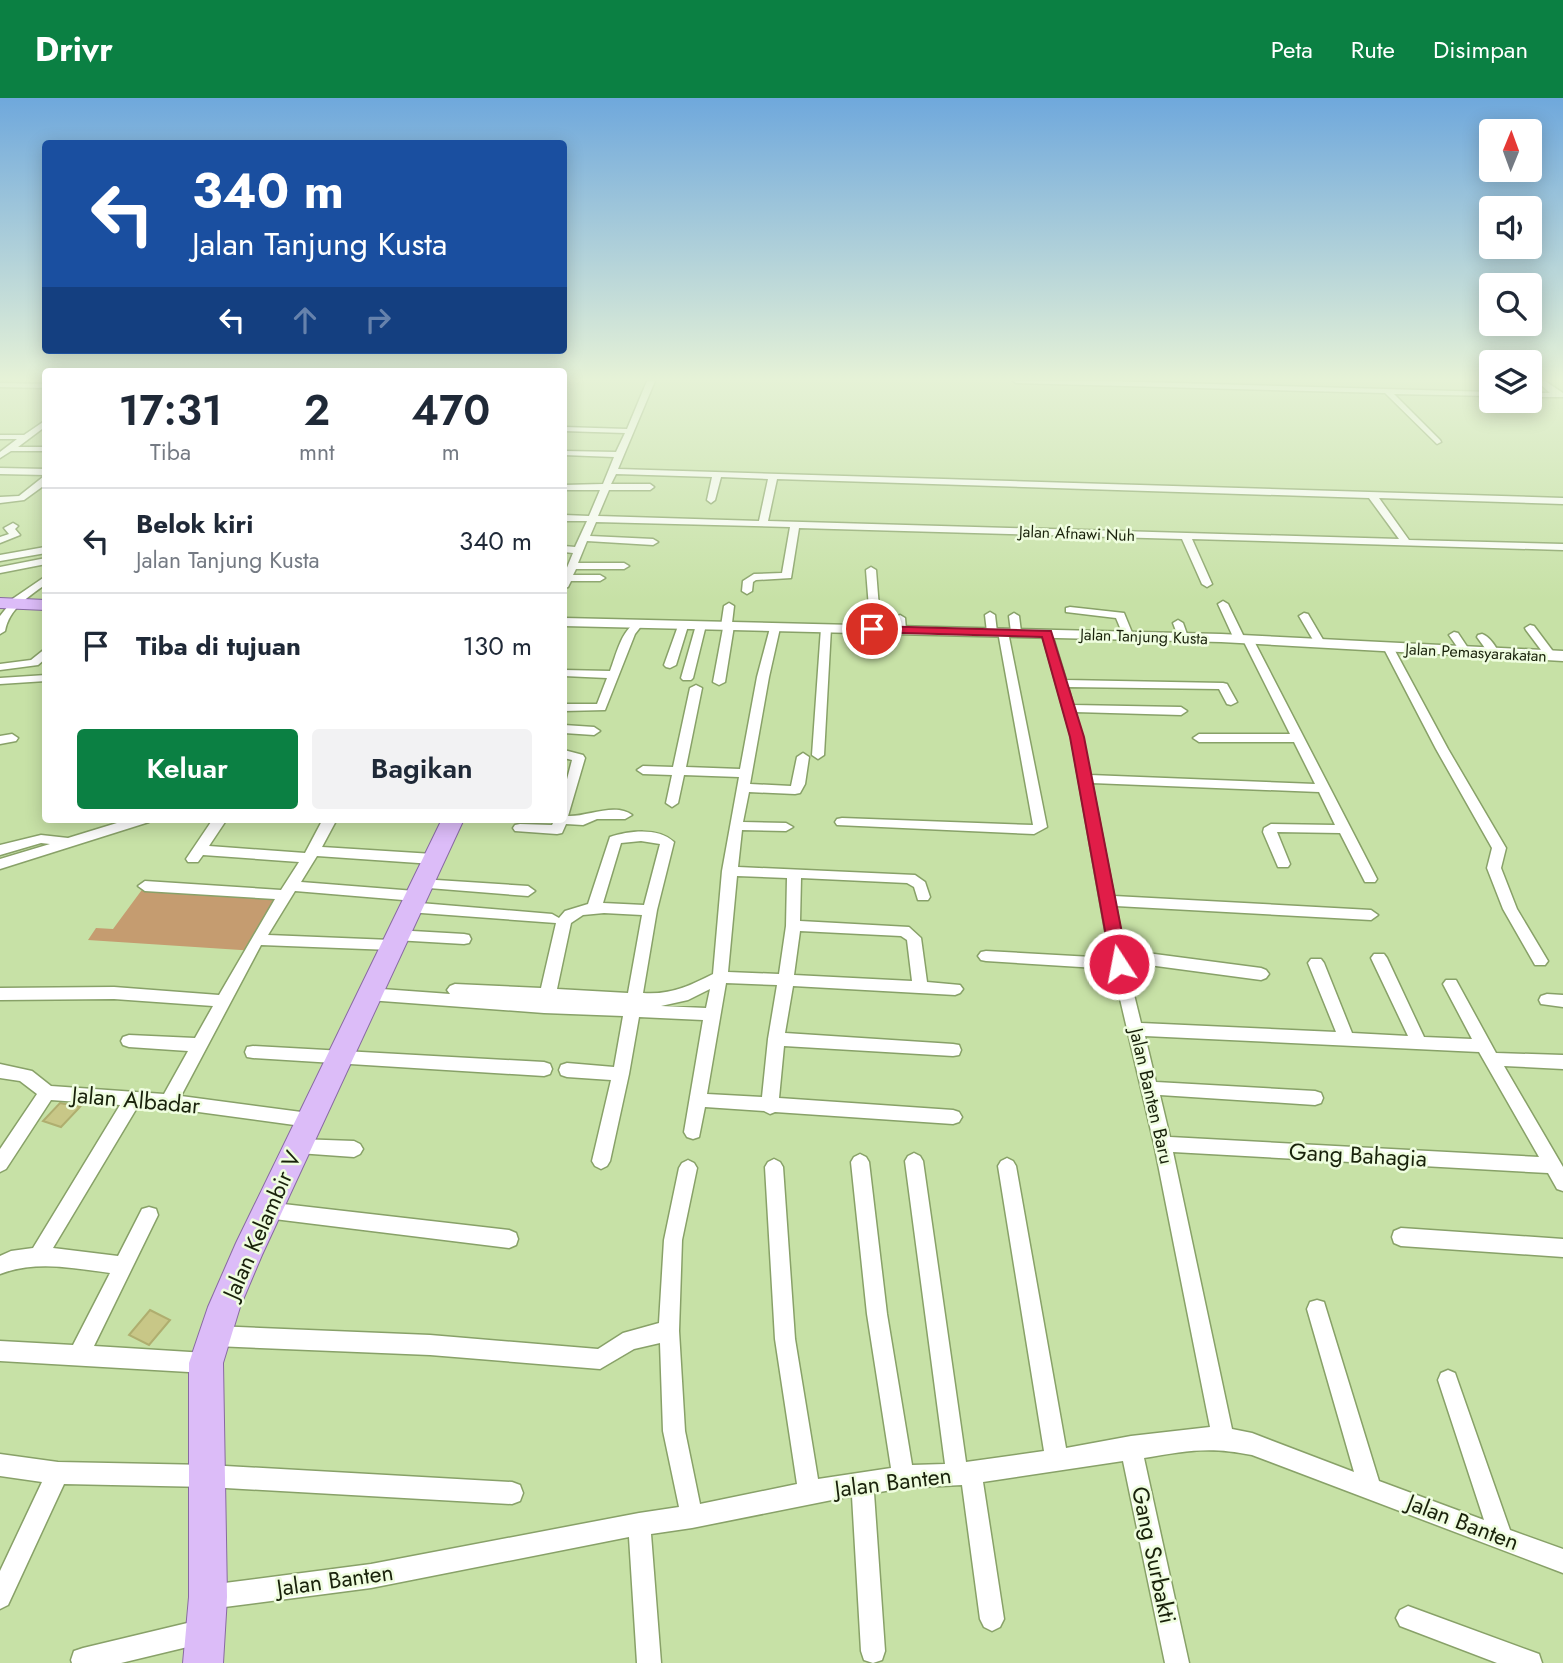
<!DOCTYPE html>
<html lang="id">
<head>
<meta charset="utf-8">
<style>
	body { margin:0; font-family:Jost,sans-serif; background:#f2f2f3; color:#1f2937; height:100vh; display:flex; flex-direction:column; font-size:26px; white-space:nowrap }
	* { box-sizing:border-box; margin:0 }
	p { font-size:23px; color:#747a83 }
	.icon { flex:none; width:38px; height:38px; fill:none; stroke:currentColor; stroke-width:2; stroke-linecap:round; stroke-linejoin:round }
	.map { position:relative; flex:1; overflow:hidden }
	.details { position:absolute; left:42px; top:270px; width:525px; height:455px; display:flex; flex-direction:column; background:#fff; border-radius:7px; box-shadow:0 4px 18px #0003 }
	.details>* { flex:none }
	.hud { position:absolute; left:42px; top:42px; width:525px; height:214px; border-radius:7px; box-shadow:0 4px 18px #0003; background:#1a4fa0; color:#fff; overflow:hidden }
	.needle { width:46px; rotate:1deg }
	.tools { position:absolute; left:1479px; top:21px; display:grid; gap:14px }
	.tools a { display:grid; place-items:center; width:63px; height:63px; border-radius:7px; background:#fff; box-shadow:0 4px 18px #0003; font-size:35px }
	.pin { position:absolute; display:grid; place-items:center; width:60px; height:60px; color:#fff; margin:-30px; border:4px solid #fff; border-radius:50%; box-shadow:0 2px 7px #0007 }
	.me { position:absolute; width:77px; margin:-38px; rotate:349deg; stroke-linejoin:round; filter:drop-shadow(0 0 5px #0008) }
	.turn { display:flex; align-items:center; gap:24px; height:147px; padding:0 35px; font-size:32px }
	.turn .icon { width:91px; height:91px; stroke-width:2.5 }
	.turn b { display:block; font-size:49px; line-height:60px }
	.lanes { display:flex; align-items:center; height:66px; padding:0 35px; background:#0003; justify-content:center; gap:35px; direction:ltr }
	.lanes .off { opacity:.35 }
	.eta { display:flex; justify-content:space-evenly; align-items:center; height:119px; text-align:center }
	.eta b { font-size:42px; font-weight:600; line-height:49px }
	.cta { display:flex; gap:14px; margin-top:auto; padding:14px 35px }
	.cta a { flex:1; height:80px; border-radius:7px; background:#0b8043; color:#fff; font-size:28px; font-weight:600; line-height:80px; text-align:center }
	.cta a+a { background:#f2f2f3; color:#1f2937 }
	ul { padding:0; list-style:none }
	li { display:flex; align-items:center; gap:21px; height:105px; padding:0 35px; border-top:2px solid #e0e1e3 }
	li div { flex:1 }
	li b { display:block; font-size:26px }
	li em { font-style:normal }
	header { display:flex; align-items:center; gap:42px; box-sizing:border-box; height:98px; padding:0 35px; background:#0b8043; color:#fff }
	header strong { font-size:33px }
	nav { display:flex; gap:38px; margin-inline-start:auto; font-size:24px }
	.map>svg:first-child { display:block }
	.green { fill:#c59c70 }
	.building { fill:#c8c787; stroke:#afae6f; stroke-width:2 }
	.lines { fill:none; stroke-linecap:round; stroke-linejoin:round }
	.street-casing { stroke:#88a168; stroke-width:3 }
	.secondary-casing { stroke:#88a168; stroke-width:3 }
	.primary-casing { stroke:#886aa2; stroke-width:2 }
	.street { fill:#fff; fill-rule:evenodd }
	.secondary { fill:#fff; fill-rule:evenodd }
	.primary { fill:#dcbcf8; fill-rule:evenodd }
	.route { fill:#e11d48; stroke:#92132f; stroke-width:2 }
	.labels { text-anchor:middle; stroke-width:5; stroke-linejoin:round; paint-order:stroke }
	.far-street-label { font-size:16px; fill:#19220b; stroke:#effddf }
	.street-label { font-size:19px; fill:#19220b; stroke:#effddf }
	.near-street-label { font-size:23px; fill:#19220b; stroke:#effddf }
</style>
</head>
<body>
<header>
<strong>Drivr</strong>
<nav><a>Peta</a><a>Rute</a><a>Disimpan</a></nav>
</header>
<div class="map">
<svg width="1563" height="1565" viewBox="0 0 1563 1565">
	<rect width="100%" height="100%" fill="#c7e1a6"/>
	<!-- green -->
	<path class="green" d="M144 789 290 799 257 853 88 842 96 830 113 831Z"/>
	<!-- building -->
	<path class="building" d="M60 1005 80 1009 61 1029 43 1023Z
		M150 1212 170 1222 149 1247 129 1237Z"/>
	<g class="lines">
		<defs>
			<path id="street" d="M647 283H655L618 371 1563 400V406L1379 400 1409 442 1563 446V452L1192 441 1212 486 1207 489 1202 486 1182 441 799 430 791 480 756 482 753 484 752 493 747 496 742 493 743 483 754 476 782 475 790 429 596 424 590 438 653 441 658 444 653 447 587 443 578 465H624L629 468 624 471H576L573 477H600L605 480 600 483H571L568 489 564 490V477L573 455 564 454V448L575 449 587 423H564V417L589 418 600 392H564V387L603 386 614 359 564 357V353L616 354 625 335 564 333V329L627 331ZM616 376 712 379 707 402 711 405 715 402 721 379 768 381 759 423 598 418 609 392H650L654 389 650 386H611ZM777 381 1369 400 1399 441 768 423Z
				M1013 283H1106L1491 294V298L1394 296 1440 342 1441 344 1437 346 1385 295 1016 285Z
				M1537 283H1545L1563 295V299H1530V295H1550Z
				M0 285 46 286V290L0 289Z
				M46 322V328L18 349H46V353H11L0 360V354L17 341H0V337H24Z
				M0 370 46 371V377L0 376Z
				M43 379H46V386L24 402 0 405V399L19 398Z
				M13 425 18 428 15 431 20 437 0 445V439L9 436 4 430Z
				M45 449 46 455 0 463V457Z
				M46 460V466L0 475V469Z
				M871 469 876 472 879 510 877 531 872 534 867 531 869 510 866 472Z
				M46 478V486C28 499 9 511 5 533L0 536V518L8 508V504Z
				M1223 503 1228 506 1244 539 1248 538 1253 541 1377 781 1375 784H1365L1340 735 1277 734 1290 766 1288 769H1278L1263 734 1264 730 1271 726 1335 727 1319 694 1092 685 1114 798 1371 812 1378 817 1371 822 1116 808 1124 852 1261 870 1266 872 1269 876 1266 880 1261 882 1126 864 1141 925 1336 934 1308 865 1311 861H1321L1324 865 1352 935 1408 938 1371 860 1374 856H1384L1387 860 1424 939 1472 941 1443 886 1446 882H1456L1496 955 1563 957V971L1504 968 1563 1069V1093L1557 1091 1548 1075 1173 1054 1232 1331 1252 1335 1354 1374 1307 1211 1310 1204 1317 1202 1324 1204 1379 1383 1484 1422 1438 1282 1441 1275 1448 1272 1455 1275 1510 1432 1563 1451V1475L1252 1357C1209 1348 1186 1353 1144 1360L1189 1565H1165L1123 1363 983 1384 1004 1521 1000 1529 992 1533 984 1529 980 1521 962 1387 903 1390 874 1395 885 1553 882 1562 873 1565 864 1562 861 1553 852 1398 692 1430 651 1436 661 1565H637L629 1439 371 1490 209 1511 201 1507 197 1499 201 1491 209 1487 371 1466 639 1415 679 1409 663 1333 660 1245 634 1251 600 1271 430 1257 215 1248 208 1245 205 1238 208 1231 215 1228 430 1237 598 1251 623 1235 659 1225 664 1142 679 1070 682 1065 688 1062 694 1065 697 1070 682 1142 679 1233 685 1333 700 1406 797 1386 775 1241 765 1069 768 1064 774 1061 780 1064 783 1069 795 1241 818 1381 891 1370 867 1216 851 1064 854 1059 860 1056 866 1059 869 1064 887 1216 912 1367 945 1366 905 1063 908 1058 914 1055 920 1058 923 1063 966 1364 1044 1353 998 1068 1001 1063 1007 1060 1013 1063 1016 1068 1066 1350 1131 1338 1210 1329 1154 1046 1113 871 986 863 981 862 978 858 981 854 986 853 1110 860 1071 639 1042 536 1043 534 1047 533 1052 536 1066 582 1223 585 1227 586 1237 604 1231 607 1227 606 1219 591 1068 589 1073 607 1181 609 1187 613 1181 617 1075 614 1090 677 1315 686 1294 644H1199L1193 640 1199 636H1290L1243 542 1239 544 1234 541 1218 506ZM1145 938 1479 954 1539 1059 1170 1039 1160 997 1315 1007 1321 1005 1323 1000 1321 995 1315 993 1156 984Z
				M729 505 734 508 732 525 734 528 725 584 719 587 713 584 723 530 721 528 724 508Z
				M1070 509 1124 515 1133 537 1132 539H1124L1116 520 1066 514V510Z
				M990 514 995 517 997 534 992 537 987 534 985 517Z
				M1014 515 1019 518 1021 534 1016 537 1011 534 1009 518Z
				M1304 515 1308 516 1325 545 1324 547 1320 548 1316 547 1299 518Z
				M900 517 905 520 906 532 901 535 896 532 895 520Z
				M1178 522 1183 525 1188 539 1187 541H1179L1173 525Z
				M637 524 642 527 635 536 605 612 564 613V606H597L607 580 564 578V572L610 573C616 558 621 532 637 524Z
				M701 524 706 527 693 580 691 582H683L681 580 696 527Z
				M683 525 688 528 676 567 670 570 666 569 664 567 678 528Z
				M775 527 780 530 769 579 750 686 791 688 797 659 803 655 809 659 805 686 800 695 795 696 749 694 743 724 786 725 793 729 786 733 742 732 738 769 915 777 925 784 930 799 928 802H918L914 789 907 785 801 780 800 823 909 829 921 840 927 884 960 887 963 891 960 895 955 897 793 888 785 935 953 946 959 947 961 952 959 957 953 958 784 948 779 1000 953 1012 959 1014 962 1019 959 1024 953 1026 775 1014 770 1016 764 1013 705 1009 699 1039 693 1041 687 1039 684 1034 703 922 639 919 629 976 610 1063 607 1068 601 1071 595 1068 592 1063 611 982 567 979 561 977 559 972 561 967 567 965 614 969 623 918 544 915 368 902 363 900 360 896 363 892 368 890 450 896 447 892 450 888 455 886 541 890 556 825 408 814 401 809 408 804 552 816 559 820 565 813 588 806 610 739C629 733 658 729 674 744L657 812 643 895C671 897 689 888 713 876L722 773 739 679 684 677 678 705 672 709 666 705 672 677 643 676 637 672 643 668 673 669 690 590 696 587 702 590 686 669 740 671 757 579 770 530ZM641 743 660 746 644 807 603 805 621 745ZM737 778 787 780 786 828 779 876 728 874ZM604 815 642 817 628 895 557 891 571 825 583 817ZM800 833 901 838 907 842 912 883 794 877ZM726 885 777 887 768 941 762 999 707 996ZM710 891 706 910 661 908 688 902Z
				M826 527 831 530 824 657 818 661 812 657 821 530Z
				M1530 527 1534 528 1555 556V560H1547L1526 532 1525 530Z
				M1003 531 1008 534 1047 729 1034 736 837 727 835 724 837 721 842 720 1033 727 998 534Z
				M1454 534 1458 535 1470 553 1469 555H1461L1460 553 1449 537Z
				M1482 536C1489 538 1499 551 1498 557H1490L1477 539 1478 537Z
				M1388 546 1393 549 1448 651 1506 750 1501 770 1517 811 1548 863 1545 867H1535L1503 811 1487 770 1492 750 1436 651 1383 549Z
				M46 550V560L38 567 0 572V566L31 562Z
				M46 577V583L0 586V580Z
				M564 627 594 629 600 633 594 637 564 635Z
				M12 636 18 640 16 643 0 646V638Z
				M564 652 583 657 585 660 568 718C586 719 616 704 632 717L625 721H597L583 727 566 726 562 735 557 736 515 733 513 730 515 727 520 726 552 727 555 721H564V693L572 662 564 660Z
				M130 721H151L149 724 0 771V761L50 746 41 745 0 757V747L41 737 68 740Z
				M213 721H227L209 748 305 755 323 721H337L322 749 433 756 440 761 433 766 317 758 301 784 415 793 422 798 415 803 295 793 268 837 391 842 396 843 398 847 396 851 391 852 261 847 181 998 309 1015 315 1017 318 1022 315 1027 309 1029 169 1010 138 1008 53 1150 118 1158 142 1111 149 1109 156 1111 158 1117 94 1248 206 1255 213 1258 216 1265 213 1272 206 1275 0 1263V1243L73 1247 110 1175C73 1170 36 1162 0 1176V1158L11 1153 33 1150 120 1007 51 1002 6 1071 0 1074V1051L37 996 20 983 0 980V966L32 973 51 988 164 996 188 953 129 949 123 947 121 943 123 939 129 937 195 940 213 908 114 901 0 902V890L114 889 219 897 275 801 145 793 138 788 145 783 281 792 299 764 203 757 198 764H188L186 761Z
				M421 781 528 788 535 793 528 798 416 789 414 786Z
				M395 832 464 836 469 837 471 841 469 845 464 846 395 842 390 841 388 837 390 833Z
				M1547 896 1563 897V909L1541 906 1539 902 1541 898Z
				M253 948 544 964 550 966 552 971 550 976 544 978 253 960 247 959 245 954 247 949Z
				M298 1041 354 1043 360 1046 363 1051 360 1056 354 1059 298 1055 292 1053 289 1048 292 1043Z
				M266 1104 509 1132 516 1135 518 1141 516 1147 509 1150 266 1120 259 1118 257 1112 259 1106Z
				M1401 1130 1563 1141V1159L1401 1148 1394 1145 1392 1139 1394 1133Z
				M0 1356 58 1364 208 1367 512 1384 520 1387 523 1395 520 1403 512 1406 208 1389 64 1386 8 1507 0 1511V1473L42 1384 0 1378Z
				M1408 1508 1539 1556 1542 1565H1497L1400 1528 1396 1520 1400 1512Z
				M204 1521 212 1525 216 1533 212 1541 204 1545 121 1565H72L71 1562 74 1553 83 1550Z"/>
			<path id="secondary" d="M564 520 1221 536 1563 553V563L1221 544 564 528Z"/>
			<path id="primary" d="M0 500 46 502V512L0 510Z
				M442 721H464L262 1157 240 1209 223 1265 227 1499 223 1565H183L189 1499V1265L208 1209 236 1145Z"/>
		</defs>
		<!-- street casing -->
		<use href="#street" class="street-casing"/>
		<!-- secondary casing -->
		<use href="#secondary" class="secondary-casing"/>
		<!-- primary casing -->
		<use href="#primary" class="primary-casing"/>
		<!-- street -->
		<use href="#street" class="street"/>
		<!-- secondary -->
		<use href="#secondary" class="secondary"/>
		<!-- primary -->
		<use href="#primary" class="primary"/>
	</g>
	<!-- sky -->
	<linearGradient id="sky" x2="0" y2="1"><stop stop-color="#6fa8dc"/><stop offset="0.56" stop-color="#e6f2d7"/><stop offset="1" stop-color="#e6f2d7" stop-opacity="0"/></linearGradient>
	<rect width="1563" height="502" fill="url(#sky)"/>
	<!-- route -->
	<path class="route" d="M872 528 1051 533 1084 639 1128 866 1126 870H1113L1111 866 1070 639 1042 539 868 534 866 531Z"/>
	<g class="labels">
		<!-- far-street labels -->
		<g class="far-street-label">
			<text transform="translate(1077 435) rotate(2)" y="6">Jalan Afnawi Nuh</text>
			<text transform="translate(1144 538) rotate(2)" y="6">Jalan Tanjung Kusta</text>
			<text transform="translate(1476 554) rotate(3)" y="6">Jalan Pemasyarakatan</text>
		</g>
		<!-- street labels -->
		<g class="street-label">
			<text transform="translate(1152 998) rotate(77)" y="7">Jalan Banten Baru</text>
		</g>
		<!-- near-street labels -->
		<g class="near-street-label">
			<text transform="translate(136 1002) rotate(5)" y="8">Jalan Albadar</text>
			<text transform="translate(1358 1057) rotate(3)" y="8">Gang Bahagia</text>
			<text transform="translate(262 1127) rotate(-66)" y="8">Jalan Kelambir V</text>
			<text transform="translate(893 1384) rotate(-7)" y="8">Jalan Banten</text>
			<text transform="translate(1463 1424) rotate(21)" y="8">Jalan Banten</text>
			<text transform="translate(1154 1457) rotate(78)" y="8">Gang Surbakti</text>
			<text transform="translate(335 1482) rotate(-8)" y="8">Jalan Banten</text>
		</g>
	</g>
</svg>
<div class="tools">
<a><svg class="needle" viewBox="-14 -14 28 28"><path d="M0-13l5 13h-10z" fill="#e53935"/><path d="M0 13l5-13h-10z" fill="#747a83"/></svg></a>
<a><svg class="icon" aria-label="sound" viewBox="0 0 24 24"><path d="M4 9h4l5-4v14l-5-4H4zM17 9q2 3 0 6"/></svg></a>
<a><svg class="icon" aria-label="search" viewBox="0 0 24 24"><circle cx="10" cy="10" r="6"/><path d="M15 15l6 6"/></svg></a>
<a><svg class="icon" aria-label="layers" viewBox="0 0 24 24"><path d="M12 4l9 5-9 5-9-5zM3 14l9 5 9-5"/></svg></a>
</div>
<div class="pin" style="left:872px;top:531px;background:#d93025"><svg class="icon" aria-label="arrive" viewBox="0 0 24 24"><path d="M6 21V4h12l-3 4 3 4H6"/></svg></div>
<svg class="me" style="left:1119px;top:866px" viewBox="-20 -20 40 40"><circle r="17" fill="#e11d48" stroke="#fff" stroke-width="3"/><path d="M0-11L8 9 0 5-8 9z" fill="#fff"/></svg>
<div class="hud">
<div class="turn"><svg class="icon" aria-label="left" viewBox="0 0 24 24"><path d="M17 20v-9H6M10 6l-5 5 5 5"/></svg><div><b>340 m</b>Jalan Tanjung Kusta</div></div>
<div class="lanes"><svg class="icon" aria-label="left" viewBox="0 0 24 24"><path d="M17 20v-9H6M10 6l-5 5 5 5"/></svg><svg class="icon off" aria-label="ahead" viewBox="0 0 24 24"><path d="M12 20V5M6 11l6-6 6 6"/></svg><svg class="icon off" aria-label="right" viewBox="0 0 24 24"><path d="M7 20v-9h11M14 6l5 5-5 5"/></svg></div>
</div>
<section class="details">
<div class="eta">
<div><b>17:31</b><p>Tiba</p></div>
<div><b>2</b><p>mnt</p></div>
<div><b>470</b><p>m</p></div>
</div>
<ul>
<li><svg class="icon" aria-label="left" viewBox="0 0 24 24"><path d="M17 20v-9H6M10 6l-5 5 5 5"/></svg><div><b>Belok kiri</b><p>Jalan Tanjung Kusta</p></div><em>340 m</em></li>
<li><svg class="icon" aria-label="arrive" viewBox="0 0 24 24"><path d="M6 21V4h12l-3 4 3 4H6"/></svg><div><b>Tiba di tujuan</b></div><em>130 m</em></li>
</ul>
<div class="cta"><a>Keluar</a><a>Bagikan</a></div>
</section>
</div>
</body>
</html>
